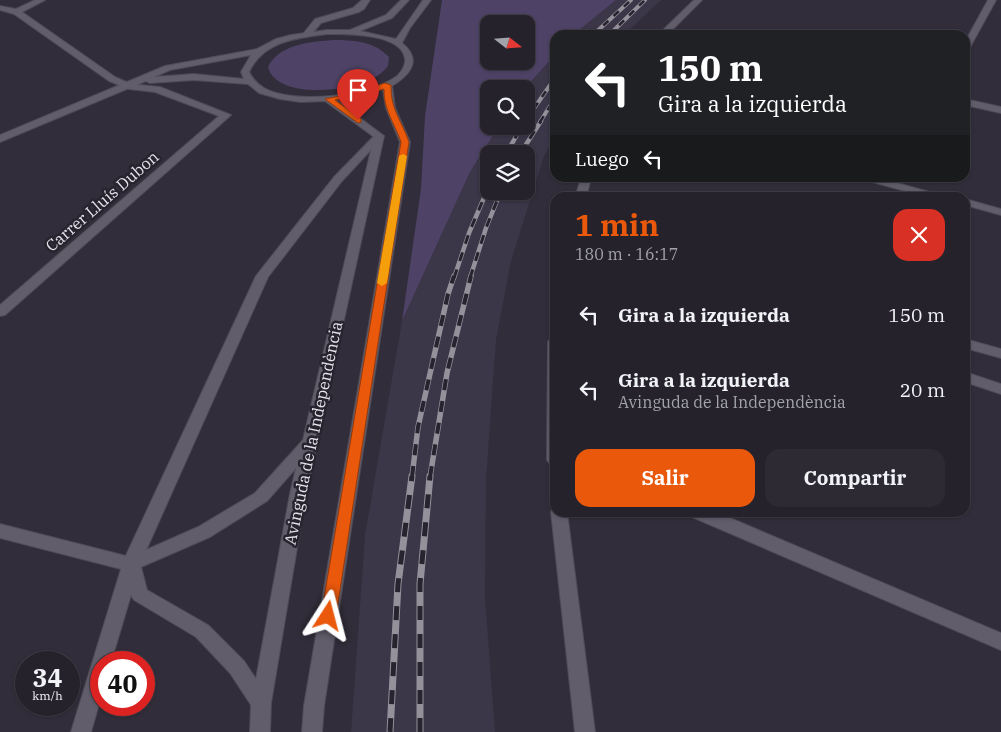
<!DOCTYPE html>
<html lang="es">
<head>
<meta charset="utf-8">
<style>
	body { margin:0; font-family:"IBM Plex Serif",serif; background:#2d2a34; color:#f1f3f6; height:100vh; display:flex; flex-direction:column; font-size:19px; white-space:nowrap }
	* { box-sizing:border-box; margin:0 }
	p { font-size:16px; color:#a3a4a9 }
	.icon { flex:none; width:28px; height:28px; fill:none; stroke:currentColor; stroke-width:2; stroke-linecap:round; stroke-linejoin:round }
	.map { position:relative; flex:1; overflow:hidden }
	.details { position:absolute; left:550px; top:192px; width:420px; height:325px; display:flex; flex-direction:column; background:#25222c; border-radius:15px; box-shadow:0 1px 4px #0004,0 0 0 1px #423f48 }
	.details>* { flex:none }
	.guide { position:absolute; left:550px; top:30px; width:420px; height:152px; border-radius:15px; box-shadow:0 1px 4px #0004,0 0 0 1px #423f48; background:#202124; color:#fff; overflow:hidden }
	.needle { width:32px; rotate:107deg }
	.controls { position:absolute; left:480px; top:15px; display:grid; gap:10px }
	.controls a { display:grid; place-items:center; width:55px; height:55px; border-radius:10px; background:#25222c; box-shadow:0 1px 4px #0004,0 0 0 1px #423f48; font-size:25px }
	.speed { position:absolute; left:15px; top:651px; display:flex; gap:10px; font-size:25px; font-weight:700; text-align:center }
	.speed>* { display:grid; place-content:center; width:65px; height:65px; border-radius:50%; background:#25222c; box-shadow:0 1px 4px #0004,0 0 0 1px #423f48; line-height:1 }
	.speed small { font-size:12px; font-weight:400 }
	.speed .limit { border:8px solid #d22; background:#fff; color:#111 }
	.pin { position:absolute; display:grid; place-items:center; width:42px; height:42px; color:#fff; margin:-51px -21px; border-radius:50% 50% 50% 0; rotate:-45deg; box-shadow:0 0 5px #0007 }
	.pin .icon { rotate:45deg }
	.me { position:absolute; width:55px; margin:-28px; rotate:9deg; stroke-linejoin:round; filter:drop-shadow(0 0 4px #0008) }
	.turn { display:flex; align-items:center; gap:18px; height:105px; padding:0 25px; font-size:22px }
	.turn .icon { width:65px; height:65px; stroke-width:2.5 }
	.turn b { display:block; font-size:35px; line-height:42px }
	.then { display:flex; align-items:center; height:48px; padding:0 25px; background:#0003; gap:10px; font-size:19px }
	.round { display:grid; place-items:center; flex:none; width:52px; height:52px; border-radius:15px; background:#2d2a34 }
	.head { display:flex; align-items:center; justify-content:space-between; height:85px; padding:0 25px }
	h1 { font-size:30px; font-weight:700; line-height:38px; color:#ea580c }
	.button { display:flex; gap:10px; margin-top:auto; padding:10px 25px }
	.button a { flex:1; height:58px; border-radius:15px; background:#ea580c; color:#fff; font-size:20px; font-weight:700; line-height:58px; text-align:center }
	.button a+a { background:#2d2a34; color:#f1f3f6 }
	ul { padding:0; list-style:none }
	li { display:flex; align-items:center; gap:15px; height:75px; padding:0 25px }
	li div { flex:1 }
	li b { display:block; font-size:19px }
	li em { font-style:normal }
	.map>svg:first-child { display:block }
	.built { fill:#3b3648; fill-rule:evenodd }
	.green { fill:#4e4366; fill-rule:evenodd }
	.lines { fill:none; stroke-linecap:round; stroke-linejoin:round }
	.minor-casing { stroke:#4e4b56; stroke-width:2 }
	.tertiary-casing { stroke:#4e4b56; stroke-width:2 }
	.minor { fill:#615d6b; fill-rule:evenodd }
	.tertiary { fill:#615d6b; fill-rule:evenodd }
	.rail-far3-casing { stroke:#94919b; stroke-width:4 }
	.rail-far2-casing { stroke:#94919b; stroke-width:4.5 }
	.rail-far1-casing { stroke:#94919b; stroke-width:5.5 }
	.rail-casing { stroke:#94919b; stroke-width:7 }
	.rail-far3 { stroke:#272430; stroke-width:2.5; stroke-dasharray:7; stroke-linecap:butt }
	.rail-far2 { stroke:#272430; stroke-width:3; stroke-dasharray:9; stroke-linecap:butt }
	.rail-far1 { stroke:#272430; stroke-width:4; stroke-dasharray:11; stroke-linecap:butt }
	.rail { stroke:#272430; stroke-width:5; stroke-dasharray:14; stroke-linecap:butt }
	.route { fill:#ea580c; stroke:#983908 }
	.slow { fill:#f59e0b }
	.labels { text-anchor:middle; stroke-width:5; stroke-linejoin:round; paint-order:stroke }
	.street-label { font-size:16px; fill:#e5e3eb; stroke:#272430 }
</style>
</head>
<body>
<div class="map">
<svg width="1001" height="732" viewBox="0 0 1001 732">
	<rect width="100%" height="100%" fill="#312d3a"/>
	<!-- built -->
	<path class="built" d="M616 0H661L624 35H573Z
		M555 55V137L544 156 511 261 496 340 486 480 485 597 495 732H351L365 535 402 321 470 172 499 126H526V89H524ZM489 154H526V191H489Z"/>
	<!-- green -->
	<path class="green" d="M442 0H616L573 35H555V55L524 89H489V126H499L470 172 402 321 421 189 425 116ZM489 24H526V61H489Z
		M333 40C353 40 374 41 389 57L388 66C383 72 378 76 370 80 347 92 276 99 268 67 279 44 310 42 333 40Z"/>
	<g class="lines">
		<defs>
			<path id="minor" d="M35 0H45L22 12 115 77 131 84 160 87 231 115 5 315 0 316V305L219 116 155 92 129 89 109 81 14 14 0 10V6L16 9Z
				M362 0H370L364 9 359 12 321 23 310 36 303 34 315 19 353 8Z
				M694 0H702L667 35H658Z
				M988 0H996L969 49 965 51V42Z
				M965 99 1001 107V113L965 105Z
				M379 133 384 136 382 138 342 181 268 277 140 564 137 569 131 571 125 569 122 564 256 276 334 177 376 134Z
				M581 178H591L586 198H575Z
				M864 178H879L951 198H931L865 180Z
				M965 199 1001 209V215L965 205Z
				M555 338V466L550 464 547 460 548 342 550 339Z
				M965 339 1001 349V358L965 348Z
				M965 372 1001 384V394L965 382Z
				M553 507H555V512H567L595 732H575L551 512Z
				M690 512H716L1001 633V650L692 517Z"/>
			<path id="tertiary" d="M401 0H409L392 18 360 31 396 39 423 0H431L410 28 402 43C423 60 410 75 392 86L395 108 410 142 324 706 322 732H302L304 706 400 142 386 108 383 89 336 100 384 136 306 494 271 703 270 732H250L251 705 230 673 196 637 134 600 131 595 111 662H101V697L91 732H71L121 569 0 538V524L130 557 198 527 255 493 303 440 374 137 325 101 301 102 280 99 259 93 248 84 194 80 150 83 146 81 0 142V135L165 66 257 49 276 39 291 35 327 30H350L386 15ZM327 34C346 34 402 33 405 59 406 65 401 72 397 76 370 96 294 105 264 88 257 84 253 79 249 72 264 41 296 38 327 34ZM251 55 241 72 244 79 194 74 154 77 170 70ZM296 468 290 494 256 679 244 661 208 625 147 590 141 567 210 537 267 501Z"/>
		</defs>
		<!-- minor casing -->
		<use href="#minor" class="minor-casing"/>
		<!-- tertiary casing -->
		<use href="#tertiary" class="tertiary-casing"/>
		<!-- minor -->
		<use href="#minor" class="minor"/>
		<!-- tertiary -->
		<use href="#tertiary" class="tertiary"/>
		<defs>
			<path id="rail-far3" d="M593 35 631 0
				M609 35 645 0
				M526 120 555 78
				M540 122 555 98"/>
			<path id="rail-far2" d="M506 154 522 126
				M520 154 541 121
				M454 278 469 233 489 186
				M470 278 486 228 501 191"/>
			<path id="rail-far1" d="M412 477 418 427 448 294 454 276
				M430 477 447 373 471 276"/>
			<path id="rail" d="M390 732 398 584 412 476
				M420 732V584L430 476"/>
		</defs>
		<!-- rail-far3 casing -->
		<use href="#rail-far3" class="rail-far3-casing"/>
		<!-- rail-far2 casing -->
		<use href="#rail-far2" class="rail-far2-casing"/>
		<!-- rail-far1 casing -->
		<use href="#rail-far1" class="rail-far1-casing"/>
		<!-- rail casing -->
		<use href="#rail" class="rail-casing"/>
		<!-- rail-far3 -->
		<use href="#rail-far3" class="rail-far3"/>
		<!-- rail-far2 -->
		<use href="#rail-far2" class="rail-far2"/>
		<!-- rail-far1 -->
		<use href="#rail-far1" class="rail-far1"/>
		<!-- rail -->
		<use href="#rail" class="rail"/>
	</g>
	<!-- route -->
	<path class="route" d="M385 83 391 85C390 109 402 121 409 142L336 616 334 620 328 622 323 620 321 616 401 142C395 124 383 109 384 89L360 96 335 100 361 119V122L358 123 325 99 359 92Z"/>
	<!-- slow -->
	<path class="slow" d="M403 154 407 156 387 283 382 286 377 283 399 156Z"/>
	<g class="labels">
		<!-- street labels -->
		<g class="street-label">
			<text transform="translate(102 201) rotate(-41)" y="6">Carrer Lluís Dubon</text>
			<text transform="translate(313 433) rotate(-78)" y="6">Avinguda de la Independència</text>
		</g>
	</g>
</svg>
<div class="controls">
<a><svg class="needle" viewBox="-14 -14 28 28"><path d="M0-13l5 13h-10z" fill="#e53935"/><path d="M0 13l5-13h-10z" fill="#a3a4a9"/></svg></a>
<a><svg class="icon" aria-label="search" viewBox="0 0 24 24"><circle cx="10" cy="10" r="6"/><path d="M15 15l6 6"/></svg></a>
<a><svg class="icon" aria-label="layers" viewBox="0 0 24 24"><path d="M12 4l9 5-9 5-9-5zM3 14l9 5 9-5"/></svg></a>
</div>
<div class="speed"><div>34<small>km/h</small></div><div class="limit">40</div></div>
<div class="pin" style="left:358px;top:120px;background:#d93025"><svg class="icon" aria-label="arrive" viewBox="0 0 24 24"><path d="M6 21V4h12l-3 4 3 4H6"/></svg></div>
<svg class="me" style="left:328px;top:616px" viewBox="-20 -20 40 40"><path d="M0-17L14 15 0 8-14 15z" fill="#ea580c" stroke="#fff" stroke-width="4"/></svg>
<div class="guide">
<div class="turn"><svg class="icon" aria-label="left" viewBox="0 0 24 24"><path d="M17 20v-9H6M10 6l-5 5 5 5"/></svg><div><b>150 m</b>Gira a la izquierda</div></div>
<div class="then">Luego<svg class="icon" aria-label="left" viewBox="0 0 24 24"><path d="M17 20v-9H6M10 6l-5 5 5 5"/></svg></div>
</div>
<section class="details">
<div class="head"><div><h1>1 min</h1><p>180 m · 16:17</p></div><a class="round" style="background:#d93025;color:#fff"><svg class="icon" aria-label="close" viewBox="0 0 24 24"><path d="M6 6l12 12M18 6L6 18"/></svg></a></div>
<ul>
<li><svg class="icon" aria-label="left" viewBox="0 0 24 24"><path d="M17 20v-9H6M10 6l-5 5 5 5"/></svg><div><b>Gira a la izquierda</b></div><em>150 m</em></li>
<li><svg class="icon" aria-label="left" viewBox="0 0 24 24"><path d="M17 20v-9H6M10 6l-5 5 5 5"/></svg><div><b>Gira a la izquierda</b><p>Avinguda de la Independència</p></div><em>20 m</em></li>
</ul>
<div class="button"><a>Salir</a><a>Compartir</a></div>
</section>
</div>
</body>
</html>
